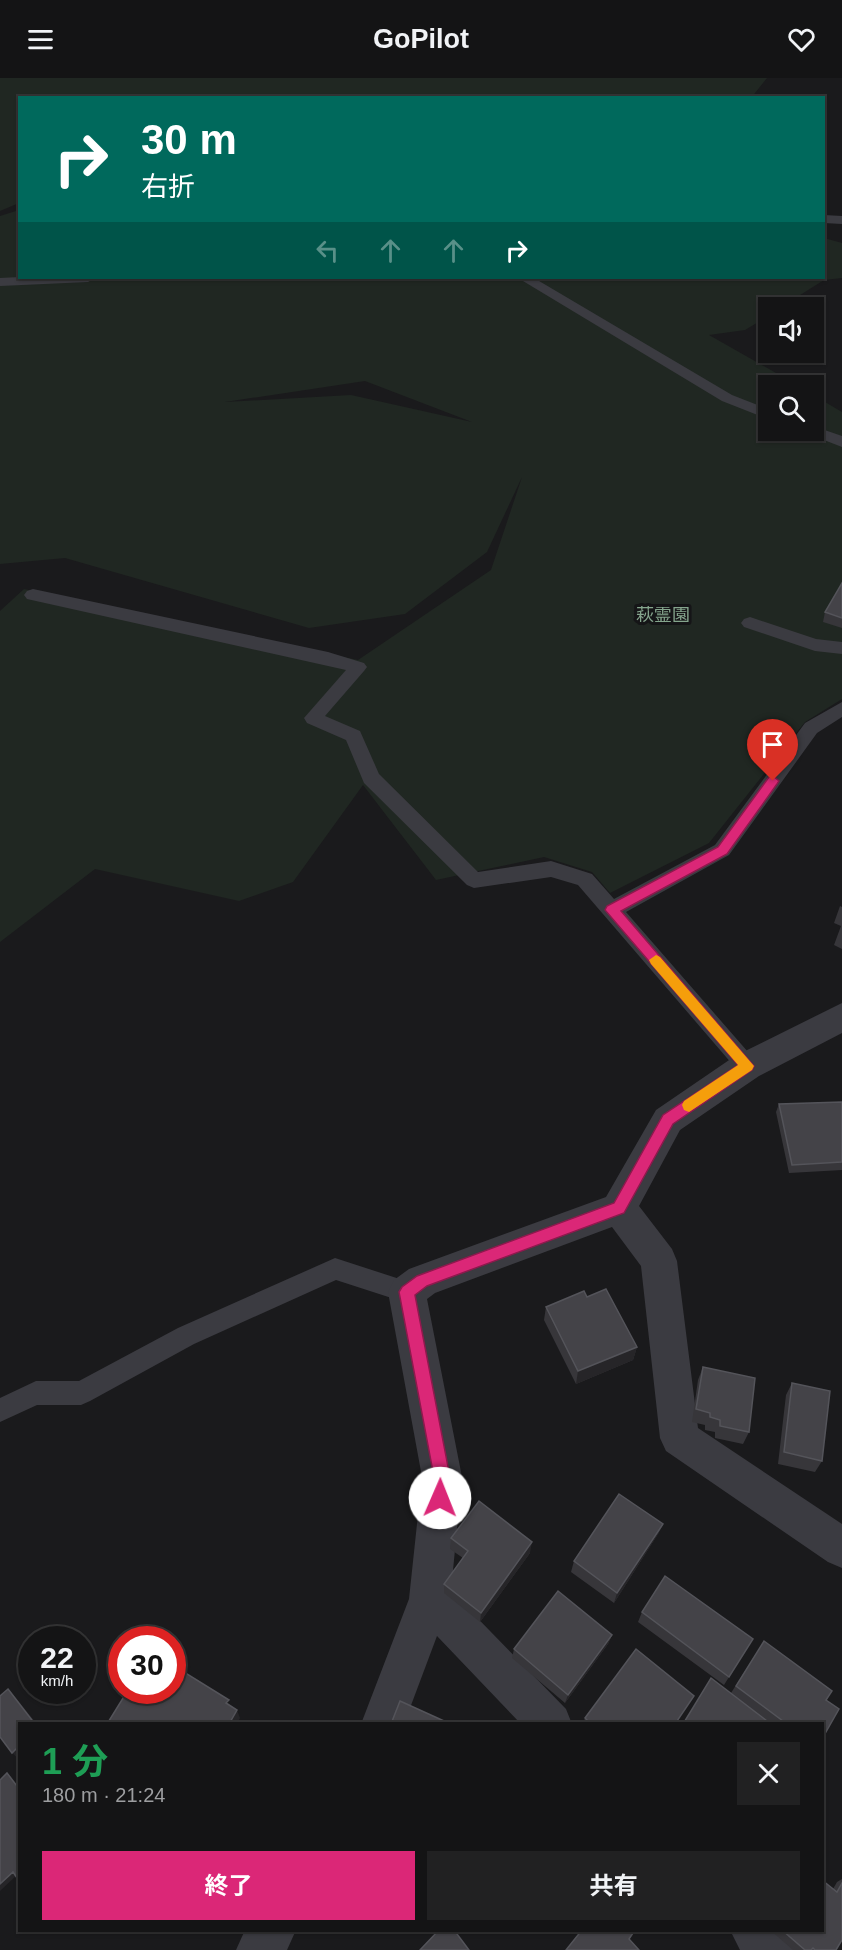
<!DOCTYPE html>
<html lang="ja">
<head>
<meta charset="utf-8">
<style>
	body { margin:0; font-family:Helvetica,"Noto Sans JP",sans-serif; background:#212122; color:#f1f3f6; height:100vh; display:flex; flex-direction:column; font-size:22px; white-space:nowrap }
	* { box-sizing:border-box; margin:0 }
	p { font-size:20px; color:#9d9ea0 }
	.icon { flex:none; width:33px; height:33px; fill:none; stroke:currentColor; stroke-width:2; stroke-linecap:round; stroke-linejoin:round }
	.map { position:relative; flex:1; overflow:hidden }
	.details { position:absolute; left:18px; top:1644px; width:806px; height:210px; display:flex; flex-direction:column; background:#141415; border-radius:0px; box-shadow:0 2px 4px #0004,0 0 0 2px #333334 }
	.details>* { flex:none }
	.hud { position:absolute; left:18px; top:18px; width:807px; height:183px; border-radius:0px; box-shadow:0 2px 4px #0004,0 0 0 2px #333334; background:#00695c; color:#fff; overflow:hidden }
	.buttons { position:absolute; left:758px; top:219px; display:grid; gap:12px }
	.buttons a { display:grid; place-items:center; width:66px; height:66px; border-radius:0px; background:#141415; box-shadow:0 2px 4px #0004,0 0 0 2px #333334; font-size:30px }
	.speed { position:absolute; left:18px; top:1548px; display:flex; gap:12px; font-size:30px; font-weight:700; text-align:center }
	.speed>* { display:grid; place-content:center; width:78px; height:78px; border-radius:50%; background:#141415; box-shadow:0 2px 4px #0004,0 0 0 2px #333334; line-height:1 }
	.speed small { font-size:15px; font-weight:400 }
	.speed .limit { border:9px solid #d22; background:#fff; color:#111 }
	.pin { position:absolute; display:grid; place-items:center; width:51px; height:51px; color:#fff; margin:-62px -26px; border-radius:50% 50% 50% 0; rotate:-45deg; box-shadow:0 0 6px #0007 }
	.pin .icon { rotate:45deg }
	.me { position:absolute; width:66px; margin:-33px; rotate:1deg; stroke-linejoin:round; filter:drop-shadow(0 0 4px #0008) }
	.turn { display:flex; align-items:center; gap:21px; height:126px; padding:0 24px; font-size:27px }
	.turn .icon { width:78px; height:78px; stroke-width:2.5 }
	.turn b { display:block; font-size:42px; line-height:51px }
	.lanes { display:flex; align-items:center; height:57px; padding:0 24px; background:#0003; justify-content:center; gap:30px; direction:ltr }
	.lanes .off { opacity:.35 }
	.round { display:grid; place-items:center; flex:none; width:63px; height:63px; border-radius:0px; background:#212122 }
	.summary { display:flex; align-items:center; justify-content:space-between; height:102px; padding:0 24px }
	h1 { font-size:36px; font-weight:700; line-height:45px; color:#1e9e55 }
	.cta { display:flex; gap:12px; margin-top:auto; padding:12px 24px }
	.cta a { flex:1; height:69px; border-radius:0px; background:#db2777; color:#fff; font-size:24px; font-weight:700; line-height:69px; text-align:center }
	.cta a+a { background:#212122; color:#f1f3f6 }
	header { display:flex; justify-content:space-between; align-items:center; height:78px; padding:0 24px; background:#141415; font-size:27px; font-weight:700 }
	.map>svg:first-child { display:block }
	.green { fill:#202722; fill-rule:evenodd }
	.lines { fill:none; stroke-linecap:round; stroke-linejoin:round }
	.service { fill:#3b3b41; fill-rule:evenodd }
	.minor { fill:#3b3b41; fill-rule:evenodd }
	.wall { fill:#37363a }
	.shaded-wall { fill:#262528 }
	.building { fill:#444348; stroke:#54545a; stroke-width:1.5 }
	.route { fill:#db2777; stroke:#8e194d; stroke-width:1.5 }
	.slow { fill:#f59e0b }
	.labels { text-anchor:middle; stroke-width:6; stroke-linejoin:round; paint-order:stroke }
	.park-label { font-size:18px; fill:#85a58d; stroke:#151517 }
</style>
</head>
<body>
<header><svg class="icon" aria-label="menu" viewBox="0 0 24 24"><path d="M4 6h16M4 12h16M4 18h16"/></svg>GoPilot<svg class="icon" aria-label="heart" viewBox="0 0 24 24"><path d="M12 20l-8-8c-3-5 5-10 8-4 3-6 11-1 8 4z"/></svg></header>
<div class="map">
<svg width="842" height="1872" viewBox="0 0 842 1872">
	<rect width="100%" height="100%" fill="#1a1a1c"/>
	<!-- green -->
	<path class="green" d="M0 0H767L751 20H20L19 125 0 133Z
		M19 132 20 200H824V160L842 165V200L824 202 781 229 768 230V238L745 252 709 257 797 307 768 308V352H813V317L842 334V621L805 644 709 765 610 815 592 794 544 779 436 802 363 707 293 804 239 823 95 791 0 864V533L24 511 358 582 491 492 522 399 487 474 405 536 309 550 65 480 0 486V138ZM365 303 472 344 351 317 225 324Z"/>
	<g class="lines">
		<!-- service -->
		<path class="service" d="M824 137 842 138V146L824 145Z
			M20 199V200H95L88 204 0 208V200Z
			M518 200H534L732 317 768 331V341L722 323Z
			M813 348 842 358V369L806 355 805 352H813Z
			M33 511 328 574 364 585 367 589 364 593 325 638 360 653 379 696 478 794 551 783 592 796 614 821 715 767 805 645 842 624V639L817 655 729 777 626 834 755 982 758 988 755 994 747 997 739 994 578 807 551 799 474 810 467 807 364 705 346 662 307 645 304 640 346 592 27 521 24 517 27 513Z
			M750 539 816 561 842 564V576L815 573 744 549 741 545 744 541Z
			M335 1180 415 1206 419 1214 415 1222 407 1225 336 1202 194 1266 90 1323 81 1327H37L0 1344V1320L36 1303H79L178 1250Z"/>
		<!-- minor -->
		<path class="minor" d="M842 925V955L759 998 680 1052 639 1128 672 1171 677 1183 698 1350 842 1446V1490L828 1484 666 1373 660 1360 641 1188 612 1149 435 1215 427 1221 462 1399 451 1513 566 1631 572 1646H521L437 1558 404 1646H361L409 1521 422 1399 388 1214 394 1202 409 1191 606 1119 656 1032 735 978Z
			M245 1852H296L287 1872H236Z
			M730 1852H786L795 1872H740Z"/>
	</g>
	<!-- wall -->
	<path class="wall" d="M842 505V550L823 544 825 534Z
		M840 828 842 829V871L834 867 841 848 834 845Z
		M842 1024V1092L789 1095 776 1034 779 1026Z
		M546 1229 637 1269 633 1282 576 1306 544 1242Z
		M703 1289 749 1354 743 1366 715 1360V1354L705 1352V1347L692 1344 698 1302Z
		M792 1305 822 1383 815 1394 778 1386 786 1317Z
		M663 1446 658 1456 614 1525 571 1494 574 1483Z
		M451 1460 530 1475 480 1544 444 1515V1506L463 1480 450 1471Z
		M642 1534 729 1599 724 1607 638 1544Z
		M612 1557 608 1566 565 1625 512 1580 514 1571Z
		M764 1563 826 1622 822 1646H683L731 1615Z
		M694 1618 675 1646H583L585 1640Z
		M842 1801V1862L836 1872H793L770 1852H822L833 1811 837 1804Z"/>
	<!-- shaded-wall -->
	<path class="shaded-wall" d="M637 1269 633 1282 576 1306 578 1293Z
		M663 1446 658 1456 614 1525 617 1515Z
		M532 1464 530 1475 480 1544 481 1535Z
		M612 1557 608 1566 565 1625 568 1617Z
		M8 1611 15 1619 37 1646H35Z
		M237 1632 240 1640 237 1646H229Z
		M20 1667V1682L12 1675Z
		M7 1695 11 1699 20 1710V1712Z
		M13 1794 17 1797 0 1813V1806Z"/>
	<!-- building -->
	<path class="building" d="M842 505V540L825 534Z
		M842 1024V1084L792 1087 779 1026Z
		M606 1211 637 1269 578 1293 546 1229 584 1213 587 1219Z
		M703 1289 755 1300 749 1354 720 1348V1342L710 1339V1335L696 1331Z
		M792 1305 830 1313 822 1383 784 1374Z
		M619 1416 663 1446 617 1515 574 1483Z
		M479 1423 532 1464 481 1535 444 1506 468 1473 451 1460Z
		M665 1498 753 1561 729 1599 642 1534Z
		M558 1513 612 1557 568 1617 514 1571Z
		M764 1563 832 1613 826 1622 839 1631 822 1661V1646H787L736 1608Z
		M636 1571 694 1618 675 1646H591L585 1640Z
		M172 1592 182 1598 184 1594 229 1622 226 1625 237 1632 229 1646H107L128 1612H135L147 1620 152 1612H172Z
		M711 1600 771 1646H683Z
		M8 1611 35 1646H20V1667L12 1675 0 1659V1618Z
		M400 1623 444 1643 443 1646H391Z
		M7 1695 20 1712V1798L17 1800 13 1794 0 1806V1702Z
		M822 1802 837 1814 842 1805V1862L836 1872H815L813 1870 811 1872H805L782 1852H822Z
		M439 1852H454L469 1872H420Z
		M582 1852H635L629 1861 639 1872H566Z"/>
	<!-- route -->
	<path class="route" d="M773 698 779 703 777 706 727 776 621 833 754 988 752 992 673 1046 624 1135 427 1208 415 1217 450 1399 446 1425 440 1428 434 1425 432 1420 434 1399 399 1214 402 1209 417 1198 614 1125 663 1037 738 987 605 832 607 828 718 769 769 699Z"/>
	<!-- slow -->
	<path class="slow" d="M656 877 660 879 754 988 752 992 689 1034 684 1032 682 1027 684 1023 738 987 651 886 649 882Z"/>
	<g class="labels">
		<!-- park labels -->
		<g class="park-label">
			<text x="663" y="543">萩霊園</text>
		</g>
	</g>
</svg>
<div class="buttons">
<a><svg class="icon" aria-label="sound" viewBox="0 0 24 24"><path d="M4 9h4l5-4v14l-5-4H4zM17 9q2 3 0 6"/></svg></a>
<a><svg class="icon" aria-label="search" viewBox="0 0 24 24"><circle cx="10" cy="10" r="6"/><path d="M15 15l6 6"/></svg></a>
</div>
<div class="speed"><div>22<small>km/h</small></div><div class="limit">30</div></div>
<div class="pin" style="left:773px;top:703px;background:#d93025"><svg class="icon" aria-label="arrive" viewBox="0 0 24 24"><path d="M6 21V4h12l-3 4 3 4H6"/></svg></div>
<svg class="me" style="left:440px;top:1420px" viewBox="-20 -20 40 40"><circle r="19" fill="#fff"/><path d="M0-13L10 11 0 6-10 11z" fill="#db2777"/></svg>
<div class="hud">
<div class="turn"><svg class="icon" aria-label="right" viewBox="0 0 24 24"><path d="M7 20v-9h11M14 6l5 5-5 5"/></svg><div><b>30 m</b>右折</div></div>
<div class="lanes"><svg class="icon off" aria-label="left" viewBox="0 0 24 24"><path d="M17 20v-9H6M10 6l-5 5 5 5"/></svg><svg class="icon off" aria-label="ahead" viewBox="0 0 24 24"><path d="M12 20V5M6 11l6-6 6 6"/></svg><svg class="icon off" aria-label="ahead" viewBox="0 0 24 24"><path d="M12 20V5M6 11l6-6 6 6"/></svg><svg class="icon" aria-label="right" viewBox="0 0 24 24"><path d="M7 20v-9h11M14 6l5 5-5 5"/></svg></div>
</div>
<section class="details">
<div class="summary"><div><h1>1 分</h1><p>180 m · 21:24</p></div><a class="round"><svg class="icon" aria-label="close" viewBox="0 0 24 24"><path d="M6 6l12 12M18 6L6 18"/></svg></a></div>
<div class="cta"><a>終了</a><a>共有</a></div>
</section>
</div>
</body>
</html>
